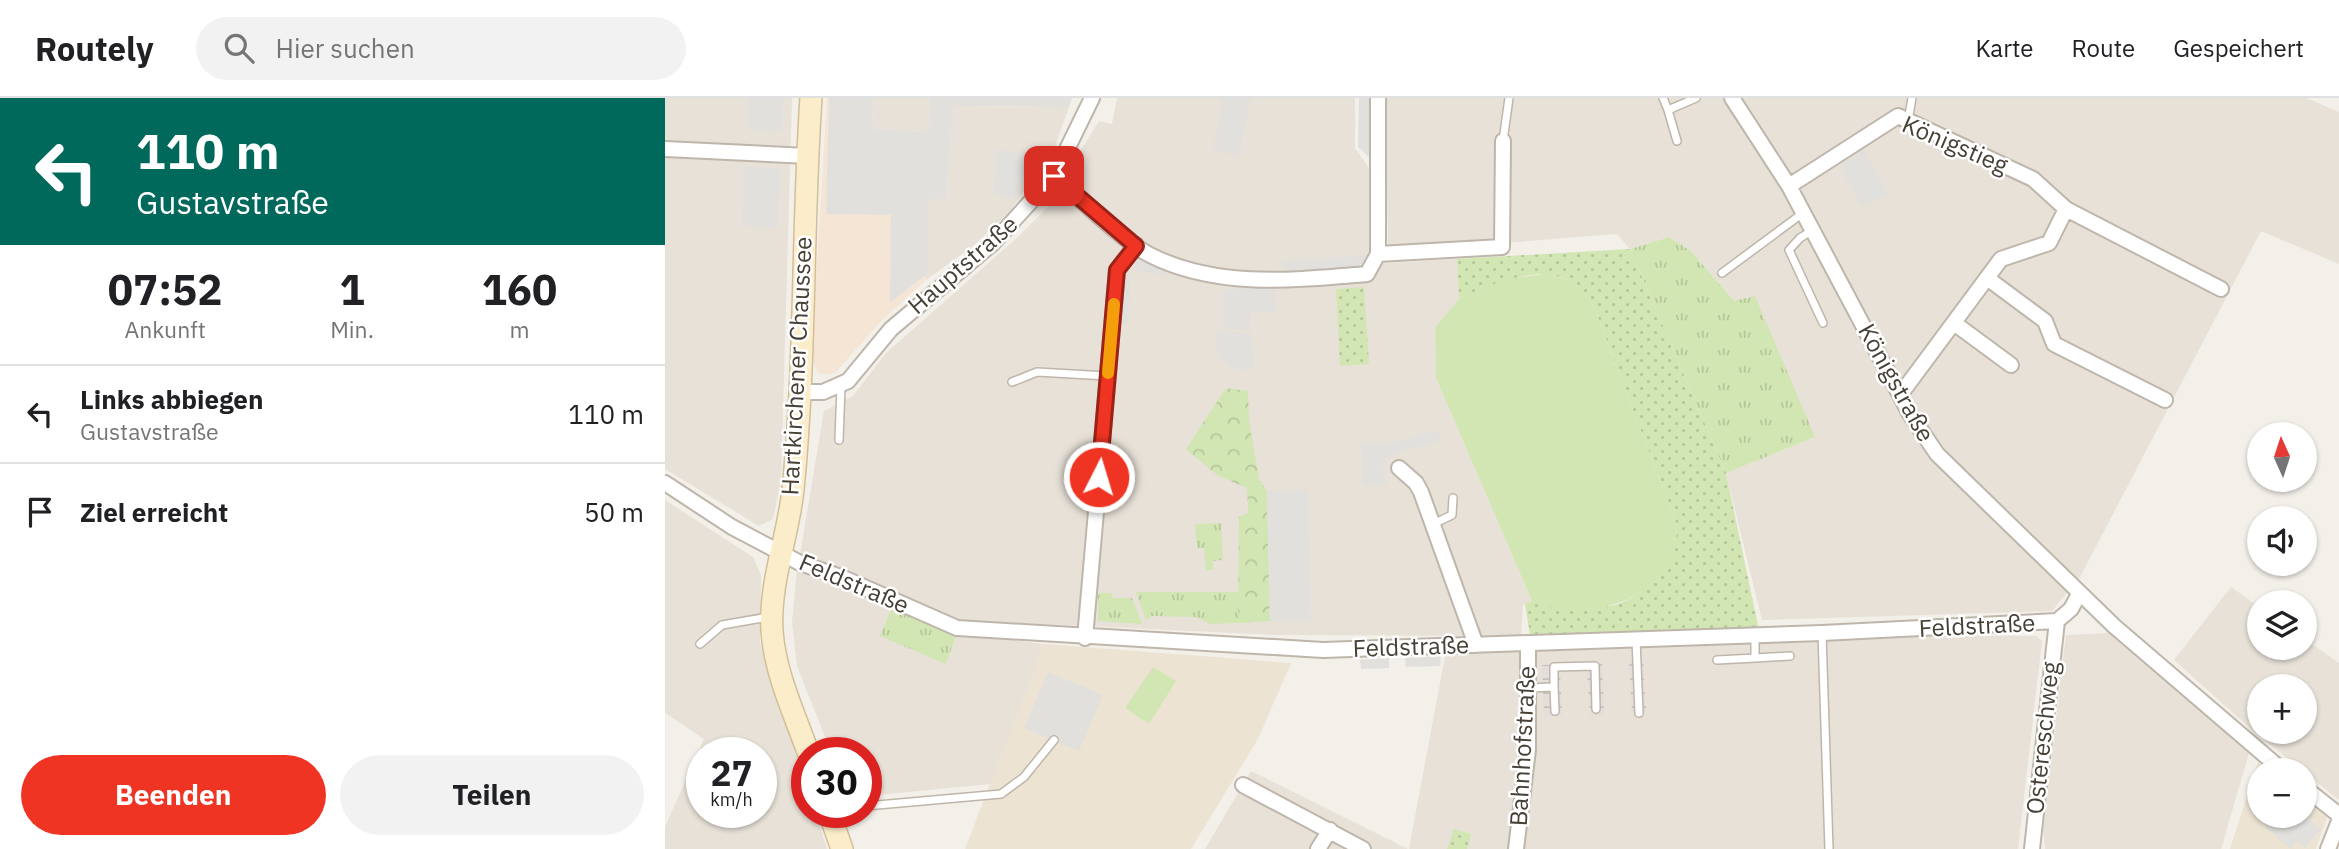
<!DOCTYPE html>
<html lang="de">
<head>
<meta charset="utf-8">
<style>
	body { margin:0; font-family:"IBM Plex Sans",sans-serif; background:#f2f2f2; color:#202124; height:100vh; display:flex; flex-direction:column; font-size:26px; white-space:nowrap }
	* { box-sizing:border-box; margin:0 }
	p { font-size:23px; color:#757577 }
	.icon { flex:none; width:38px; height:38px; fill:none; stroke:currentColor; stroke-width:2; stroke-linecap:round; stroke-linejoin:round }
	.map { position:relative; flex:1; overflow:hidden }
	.sheet { display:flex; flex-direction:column; background:#fff; width:665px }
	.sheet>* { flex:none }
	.banner { background:#00695c; color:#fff; overflow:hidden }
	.needle { width:46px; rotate:357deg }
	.controls { position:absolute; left:1582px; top:324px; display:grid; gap:14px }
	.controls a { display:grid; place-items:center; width:70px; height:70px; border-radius:50%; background:#fff; box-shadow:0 2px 5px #0004; font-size:35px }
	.speed { position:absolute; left:21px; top:639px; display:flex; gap:14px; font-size:35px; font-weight:700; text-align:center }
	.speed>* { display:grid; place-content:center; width:91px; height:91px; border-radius:50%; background:#fff; box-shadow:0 2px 5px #0004; line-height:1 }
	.speed small { font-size:18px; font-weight:400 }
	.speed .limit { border:10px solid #d22; background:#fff; color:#111 }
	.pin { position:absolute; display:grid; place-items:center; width:60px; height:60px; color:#fff; margin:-30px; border-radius:14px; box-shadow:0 4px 10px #0006 }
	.me { position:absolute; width:77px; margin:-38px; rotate:5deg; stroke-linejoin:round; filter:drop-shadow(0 0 5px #0008) }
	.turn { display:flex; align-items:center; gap:24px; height:147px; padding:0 21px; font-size:32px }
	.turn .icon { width:91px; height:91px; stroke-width:2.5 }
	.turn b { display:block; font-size:49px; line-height:60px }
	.eta { display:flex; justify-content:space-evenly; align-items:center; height:119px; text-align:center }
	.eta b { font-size:42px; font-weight:800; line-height:49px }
	.button { display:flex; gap:14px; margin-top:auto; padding:14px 21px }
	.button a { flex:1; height:80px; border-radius:42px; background:#f03423; color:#fff; font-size:28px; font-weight:800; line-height:80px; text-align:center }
	.button a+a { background:#f2f2f2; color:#202124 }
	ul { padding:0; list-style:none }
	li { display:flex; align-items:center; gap:21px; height:98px; padding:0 21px; border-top:2px solid #e0e0e0 }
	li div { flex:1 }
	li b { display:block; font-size:26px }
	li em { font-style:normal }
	header { display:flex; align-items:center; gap:42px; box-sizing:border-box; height:98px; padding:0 35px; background:#fff; border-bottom:2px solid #e0e0e0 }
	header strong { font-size:33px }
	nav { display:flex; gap:38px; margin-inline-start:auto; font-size:24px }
	.search { width:490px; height:63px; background:#f2f2f2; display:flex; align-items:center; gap:18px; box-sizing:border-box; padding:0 24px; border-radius:38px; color:#757577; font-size:26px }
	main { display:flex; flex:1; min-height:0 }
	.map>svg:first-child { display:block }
	.residential { fill:#e7e1d7; fill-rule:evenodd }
	.commercial { fill:#f4e5d5 }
	.industrial { fill:url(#industrial-grid) }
	.education { fill:#ece3d3 }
	.grass { fill:url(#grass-tufts) }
	.forest { fill:url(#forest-crowns) }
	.park { fill:url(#park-dots) }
	.pitch { fill:#d2e6b3 }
	.parking { fill:#e2e0dd }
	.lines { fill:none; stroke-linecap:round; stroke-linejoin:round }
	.service-casing { stroke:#bfb6ab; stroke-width:10 }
	.minor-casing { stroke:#bfb6ab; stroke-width:18 }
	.secondary-casing { stroke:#d1bf9a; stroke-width:24 }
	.service { stroke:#fff; stroke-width:7 }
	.minor { stroke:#fff; stroke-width:14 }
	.secondary { stroke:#fcedca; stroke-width:21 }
	.route-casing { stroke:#9c2217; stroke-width:18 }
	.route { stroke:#f03423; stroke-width:12 }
	.slow { stroke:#f59e0b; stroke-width:12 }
	.labels { text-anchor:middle; stroke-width:5; stroke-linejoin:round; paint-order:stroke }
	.street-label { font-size:24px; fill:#474037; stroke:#fff }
</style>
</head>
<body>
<header>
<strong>Routely</strong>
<div class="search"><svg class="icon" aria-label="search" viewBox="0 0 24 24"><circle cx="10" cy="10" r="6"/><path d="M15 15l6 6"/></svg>Hier suchen</div>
<nav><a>Karte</a><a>Route</a><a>Gespeichert</a></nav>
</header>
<main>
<section class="sheet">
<div class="banner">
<div class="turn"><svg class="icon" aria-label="left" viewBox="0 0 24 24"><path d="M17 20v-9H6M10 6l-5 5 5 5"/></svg><div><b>110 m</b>Gustavstraße</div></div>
</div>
<div class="eta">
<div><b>07:52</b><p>Ankunft</p></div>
<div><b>1</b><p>Min.</p></div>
<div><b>160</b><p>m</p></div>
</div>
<ul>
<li><svg class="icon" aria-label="left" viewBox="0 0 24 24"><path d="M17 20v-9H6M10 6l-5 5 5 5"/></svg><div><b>Links abbiegen</b><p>Gustavstraße</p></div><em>110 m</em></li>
<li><svg class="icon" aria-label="arrive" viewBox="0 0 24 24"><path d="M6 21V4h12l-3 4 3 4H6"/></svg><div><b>Ziel erreicht</b></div><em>50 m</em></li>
</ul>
<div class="button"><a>Beenden</a><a>Teilen</a></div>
</section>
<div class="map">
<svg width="1674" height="751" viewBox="0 0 1674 751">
	<defs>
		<pattern id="industrial-grid" width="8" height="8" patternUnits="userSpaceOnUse" patternTransform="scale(1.75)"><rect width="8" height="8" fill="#e3deda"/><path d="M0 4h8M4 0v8" fill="none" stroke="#c4c0bc"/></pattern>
		<pattern id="grass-tufts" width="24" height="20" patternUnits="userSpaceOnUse" patternTransform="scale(1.75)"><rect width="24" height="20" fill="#d2e6b3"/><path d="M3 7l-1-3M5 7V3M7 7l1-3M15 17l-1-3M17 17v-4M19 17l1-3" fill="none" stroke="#b6c69b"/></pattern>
		<pattern id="forest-crowns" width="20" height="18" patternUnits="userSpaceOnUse" patternTransform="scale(1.75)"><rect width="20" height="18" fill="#d2e6b3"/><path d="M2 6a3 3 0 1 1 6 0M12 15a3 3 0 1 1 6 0" fill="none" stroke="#b6c69b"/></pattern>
		<pattern id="park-dots" width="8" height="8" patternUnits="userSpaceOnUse" patternTransform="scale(1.75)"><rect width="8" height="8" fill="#d2e6b3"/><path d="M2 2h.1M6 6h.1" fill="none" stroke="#b6c69b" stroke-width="1.8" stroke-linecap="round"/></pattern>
	</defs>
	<rect width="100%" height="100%" fill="#f3efe9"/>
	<!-- residential -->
	<path class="residential" d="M0 0H127L116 382 108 421 94 428 0 371Z
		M208 0H265L264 33 207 31Z
		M452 0H690V50L704 70 706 166 792 161 794 201 770 231 771 280 867 503 858 507 856 538 615 537 292 522 135 457 159 313 188 298 221 255 353 139 411 81 405 72 408 65 434 23 447 26Z
		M721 0H1641L1674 14V166L1596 133 1415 479 1387 513 1097 522 1061 375 1150 339 1069 203 1026 153 1004 139 965 151 952 136 723 154Z
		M289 8 404 9 390 48 346 112 308 148 261 182 262 101H281Z
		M0 402 88 459 96 477 95 545 142 691V714H150L162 751H0V729L39 641 0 615ZM37 654H96V714H37Z
		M132 472 188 489 228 507 281 566 292 535 379 546 326 686 201 698V654H166L132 568 127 524Z
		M1566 489 1594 509V550H1640V541L1674 565V702L1586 631 1509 562ZM1594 588H1640V634H1594Z
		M1446 535 1584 655 1556 751H1380L1378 732 1401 537Z
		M1275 537 1371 538 1377 543 1353 751H744L782 548Z
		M586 673 743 751H540Z"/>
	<!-- commercial -->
	<path class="commercial" d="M162 0H208L207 31 263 33 265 0H407L404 9 289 8 281 101H262L261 182 216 223 171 274 163 277 154 275 149 267 148 233Z"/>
	<!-- industrial -->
	<path class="industrial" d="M964 563H978L981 614 967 615Z
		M937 565 939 616 925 617 922 572 895 573 897 618H879L877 567Z"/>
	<!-- education -->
	<path class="education" d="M379 546 626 565 593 641 526 751H300Z
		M1593 664 1603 672H1594V718H1640V701L1662 719 1651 751H1565Z"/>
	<!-- grass -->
	<path class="grass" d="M1004 139 1026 153 1069 203 1090 198 1150 339 1061 375 965 151Z
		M556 425 558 462 548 463V472H541L539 450H532L530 426Z
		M471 494H573V525L545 526 531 519 487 518 481 522Z
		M433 495H446L448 500H467L477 526 433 523Z
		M228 507 292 535 281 566 215 538Z"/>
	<!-- forest -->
	<path class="forest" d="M561 290 583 293 584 323 594 381 602 393 605 523 573 525 574 419 583 415 582 390 552 377 521 351Z"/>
	<!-- park -->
	<path class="park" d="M965 151 1061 375 1095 537 866 543 860 506 867 503C884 510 897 509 915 508 927 508 942 510 953 506 986 494 1012 463 1012 428L929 209C898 153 839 182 794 201L792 161Z
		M699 189 704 266 675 268 671 191Z
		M789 731 806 736 802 751H782Z"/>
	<!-- pitch -->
	<path class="pitch" d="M880 176C904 180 917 187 929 209L1012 428C1012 502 925 526 867 503L771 280 770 230 794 201 840 181Z
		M488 569 511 583 484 626 460 610Z"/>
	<!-- parking -->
	<path class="parking" d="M84 0H118L117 33 83 32Z
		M164 0H208L207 31 263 33 265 0H407L404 9 289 8 281 101H262L263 175 225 205 226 117 161 116Z
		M558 0H586L574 58 548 52Z
		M694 0H707L706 61 693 49Z
		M1198 50 1223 97 1196 108 1175 69Z
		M332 52 370 55 350 101 328 95Z
		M80 68 116 71 112 130 77 128Z
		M699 158V171L618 175 617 163Z
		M471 161 500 168V178L471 172Z
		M465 180 463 224 454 227 456 183Z
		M610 189 611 214 585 215V231L560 232 558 192Z
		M551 233 587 235 589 271 572 272 552 258Z
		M773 332 776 342 730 355 721 360 717 373 722 386 698 387 696 346 731 344Z
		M643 392 646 522 605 523 602 393Z
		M776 558 775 568 741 569 740 560Z
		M724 560V570L696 571 695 562Z
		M383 574 438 597 414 653 359 630Z
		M1610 718H1639L1656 731 1640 750 1632 743 1626 751 1600 729Z"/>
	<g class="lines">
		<defs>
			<path id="service" d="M998 0 1003 12 1031 0
				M1003 12 1012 43
				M1243 23 1247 0
				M838 43 844 0
				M1148 132 1135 140 1124 152 1158 225
				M1057 175 1138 115
				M347 284 372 274 442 278
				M174 342 176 288
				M768 426 787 417 788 400
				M1157 535 1164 751
				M971 541 974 615
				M35 546 57 527 103 519
				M1090 560 1125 558
				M1052 562 1090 560V537
				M889 589 890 613
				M863 590 889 589V569L930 568 931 611
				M201 708 336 696 359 679 389 642"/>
			<path id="minor" d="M1067 0 1124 88 1245 316 1272 356 1449 528 1617 672
				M0 51 143 58
				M389 78C413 99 459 144 485 157 552 191 630 182 702 176L713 156V0
				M1124 88 1233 18 1368 81 1401 111
				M713 156 837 149 838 43
				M1322 180 1380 223 1389 246 1500 302
				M1289 225 1346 267
				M135 294H158L183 283 226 231 328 145 389 78 427 0
				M1235 297 1336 161 1384 145 1401 111 1556 191
				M734 370 751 385 756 394 811 547
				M0 385 67 429 135 465 176 479 292 530 658 552 1157 535 1392 523
				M420 540 452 172 471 147
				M578 687 698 751
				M1640 690 1674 717
				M653 751 665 732
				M851 751 863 652V545
				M1367 751 1392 523 1406 511 1414 496
				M1663 751 1674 723"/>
			<path id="secondary" d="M143 654C129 615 110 575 107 533 104 485 123 439 128 392 141 262 137 130 146 0
				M164 714 177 751"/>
		</defs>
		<!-- service casing -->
		<use href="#service" class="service-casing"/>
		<!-- minor casing -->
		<use href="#minor" class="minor-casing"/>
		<!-- secondary casing -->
		<use href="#secondary" class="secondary-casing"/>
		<!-- service -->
		<use href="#service" class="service"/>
		<!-- minor -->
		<use href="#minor" class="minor"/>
		<!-- secondary -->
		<use href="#secondary" class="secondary"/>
	</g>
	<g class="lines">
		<defs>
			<path id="route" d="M389 78 471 148 452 172 434 379"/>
		</defs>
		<!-- route casing -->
		<use href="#route" class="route-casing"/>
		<!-- route -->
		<use href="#route" class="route"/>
		<!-- slow -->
		<path class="slow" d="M443 275 449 206"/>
	</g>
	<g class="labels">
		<!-- street labels -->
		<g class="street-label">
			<text transform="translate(1290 47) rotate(23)" y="8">Königstieg</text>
			<text transform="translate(298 167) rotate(-41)" y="8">Hauptstraße</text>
			<text transform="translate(132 268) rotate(-87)" y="8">Hartkirchener Chaussee</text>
			<text transform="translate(1231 285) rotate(61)" y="8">Königstraße</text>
			<text transform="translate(189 486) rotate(23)" y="8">Feldstraße</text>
			<text transform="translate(1312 528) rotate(-3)" y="8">Feldstraße</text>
			<text transform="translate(746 549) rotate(-2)" y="8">Feldstraße</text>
			<text transform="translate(1378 640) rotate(-84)" y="8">Ostereschweg</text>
			<text transform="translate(858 648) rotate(-87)" y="8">Bahnhofstraße</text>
		</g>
	</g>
</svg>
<div class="controls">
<a><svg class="needle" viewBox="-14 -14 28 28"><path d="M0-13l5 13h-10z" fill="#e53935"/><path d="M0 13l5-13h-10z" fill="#757577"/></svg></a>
<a><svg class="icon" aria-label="sound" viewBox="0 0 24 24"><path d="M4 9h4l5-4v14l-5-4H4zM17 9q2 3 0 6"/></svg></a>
<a><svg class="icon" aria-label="layers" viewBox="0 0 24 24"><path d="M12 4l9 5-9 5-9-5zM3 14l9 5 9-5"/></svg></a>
<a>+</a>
<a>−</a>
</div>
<div class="speed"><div>27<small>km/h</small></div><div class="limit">30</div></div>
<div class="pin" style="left:389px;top:78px;background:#d93025"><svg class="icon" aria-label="arrive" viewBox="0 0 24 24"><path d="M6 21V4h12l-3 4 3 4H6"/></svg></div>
<svg class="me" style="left:434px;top:379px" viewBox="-20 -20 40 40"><circle r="17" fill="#f03423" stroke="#fff" stroke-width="3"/><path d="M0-11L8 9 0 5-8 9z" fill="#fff"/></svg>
</div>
</main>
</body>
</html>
